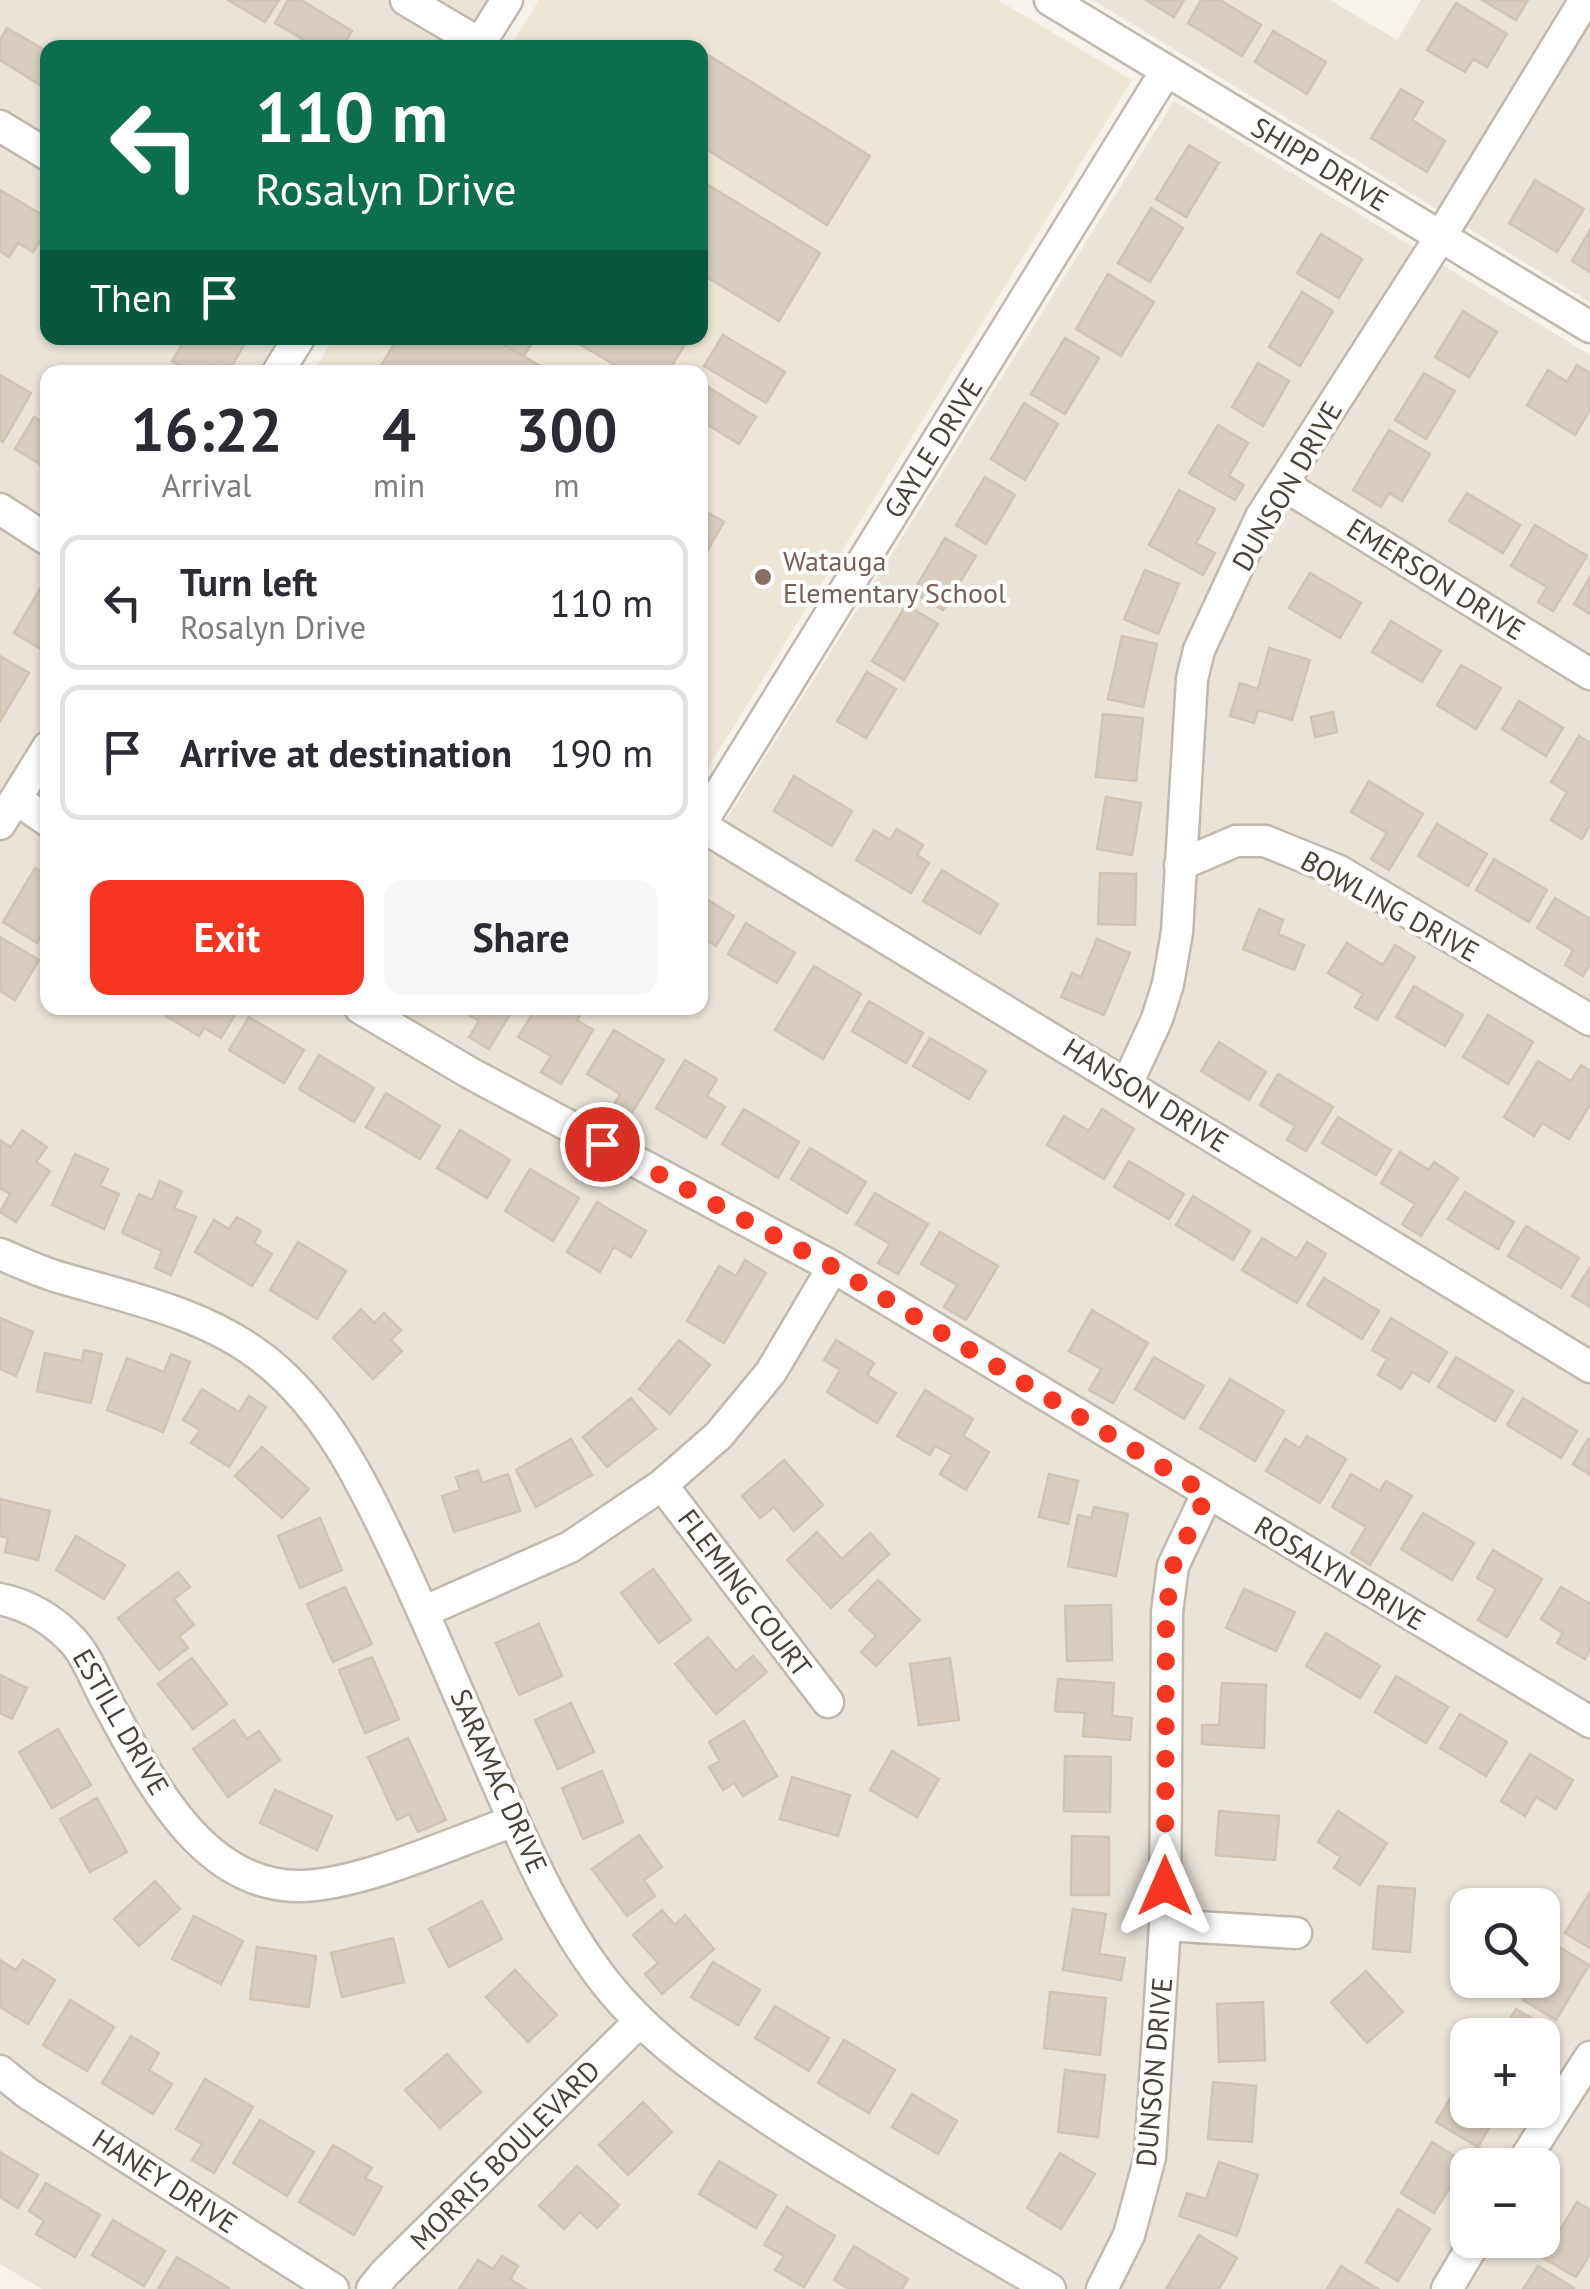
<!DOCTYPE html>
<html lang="en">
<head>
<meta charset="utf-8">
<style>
	body { margin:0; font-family:"PT Sans",sans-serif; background:#f7f7f7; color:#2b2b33; height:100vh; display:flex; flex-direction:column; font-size:38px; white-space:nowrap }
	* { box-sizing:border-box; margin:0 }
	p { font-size:32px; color:#7c7c81 }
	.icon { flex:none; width:55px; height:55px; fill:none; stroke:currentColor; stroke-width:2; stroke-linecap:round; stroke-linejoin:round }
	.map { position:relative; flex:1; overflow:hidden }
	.sheet { position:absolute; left:40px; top:365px; width:668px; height:650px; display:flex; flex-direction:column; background:#fff; border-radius:20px; box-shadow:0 2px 8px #0004 }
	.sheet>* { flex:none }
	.hud { position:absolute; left:40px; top:40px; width:668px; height:305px; border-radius:20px; box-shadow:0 2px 8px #0004; background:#0b6e4f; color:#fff; overflow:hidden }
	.fabs { position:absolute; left:1450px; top:1888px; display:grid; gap:20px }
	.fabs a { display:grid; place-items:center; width:110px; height:110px; border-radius:20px; background:#fff; box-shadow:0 2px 8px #0004; font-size:50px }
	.pin { position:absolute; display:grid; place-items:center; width:85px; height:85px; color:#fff; margin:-42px; border:5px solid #fff; border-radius:50%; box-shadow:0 2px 10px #0007 }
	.me { position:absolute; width:110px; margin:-55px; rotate:0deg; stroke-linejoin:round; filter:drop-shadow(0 0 8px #0008) }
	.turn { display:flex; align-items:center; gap:35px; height:210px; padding:0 50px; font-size:45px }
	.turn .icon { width:130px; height:130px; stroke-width:2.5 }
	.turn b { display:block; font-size:70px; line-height:85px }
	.then { display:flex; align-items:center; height:95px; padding:0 50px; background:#0003; gap:20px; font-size:38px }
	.eta { display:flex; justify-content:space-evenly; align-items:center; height:170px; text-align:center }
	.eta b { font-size:60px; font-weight:700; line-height:70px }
	.cta { display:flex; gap:20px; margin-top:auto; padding:20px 50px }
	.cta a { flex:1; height:115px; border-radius:20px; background:#f63621; color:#fff; font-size:40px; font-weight:700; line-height:115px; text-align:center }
	.cta a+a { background:#f7f7f7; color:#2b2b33 }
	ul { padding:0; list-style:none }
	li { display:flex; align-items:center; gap:30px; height:135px; margin:0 20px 15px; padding:0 30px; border:5px solid #e1e1e2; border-radius:20px }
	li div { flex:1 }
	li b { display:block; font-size:38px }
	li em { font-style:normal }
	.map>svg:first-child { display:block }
	.residential { fill:#e9e3d9; fill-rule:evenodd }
	.education { fill:#eee6d5 }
	.building { fill:#d7cdc0; stroke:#d1c4b4; stroke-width:2.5 }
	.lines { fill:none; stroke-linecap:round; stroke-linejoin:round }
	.minor-casing { stroke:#c1b9ad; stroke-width:35 }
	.minor { stroke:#fff; stroke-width:30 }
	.route { stroke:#f63621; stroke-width:18; stroke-dasharray:0 32.4 }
	.education-dot { fill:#8d6e63; stroke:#fff; stroke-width:4 }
	.labels { text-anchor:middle; stroke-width:8; stroke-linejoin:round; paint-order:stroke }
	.street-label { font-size:28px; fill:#494239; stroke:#fff }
	.education-label { font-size:28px; fill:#785e54; stroke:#fff; text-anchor:start }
</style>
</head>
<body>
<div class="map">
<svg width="1590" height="2289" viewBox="0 0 1590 2289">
	<rect width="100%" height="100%" fill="#f5f2eb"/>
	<!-- residential -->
	<path class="residential" d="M0 0H488L459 47 48 48V338H281L260 372H48V1008H700V849L706 852 1174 101 1590 355V2289H42L0 2264ZM1468 1905H1542V1980H1468ZM1468 2035H1542V2110H1468ZM1468 2165H1542V2240H1468Z
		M1093 0H1330L1397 40 1421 0H1590V302Z"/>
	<!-- education -->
	<path class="education" d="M539 0H998L1132 80 700 781V372H313L334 338H700V48L510 47Z"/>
	<!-- building -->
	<path class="building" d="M228 0H279L265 22Z
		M288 0H301L352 31 342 48H299L304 40 275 23Z
		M1146 0H1184L1174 17Z
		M1201 0H1220L1261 25 1242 56 1188 23Z
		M1482 0H1528L1516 20Z
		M1456 3 1507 34 1487 67 1473 59 1465 72 1427 50Z
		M7 28 48 52V72L40 85 0 60V40Z
		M1273 31 1326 62 1307 94 1255 62Z
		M700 50 870 156 827 225 700 145Z
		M1401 89 1423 102 1412 120 1445 141 1427 172 1371 138Z
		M1189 145 1219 163 1186 217 1156 199Z
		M700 180 820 253 779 321 700 273Z
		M1535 180 1584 209 1557 252 1509 223Z
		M0 190 48 218V229L33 252 18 243 9 257 0 251Z
		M1151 208 1183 228 1150 282 1118 263Z
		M1590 230V272L1572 261Z
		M1321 234 1362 259 1339 298 1297 273Z
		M1108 274 1154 302 1121 356 1076 329Z
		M1302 292 1333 311 1300 366 1269 347Z
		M1463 311 1497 332 1469 377 1435 357Z
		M723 335 785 372 766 403 704 366Z
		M186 338H244L247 340 228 372 214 365 209 372H191L172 361Z
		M398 338H474L486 344 492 338 551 372H377Z
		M492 338H535L524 356Z
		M569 338H689L668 372H627Z
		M1065 338 1099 358 1065 414 1031 394Z
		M1258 363 1289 381 1263 426 1232 407Z
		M1577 365 1590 373V410L1575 435 1527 405 1548 370 1567 382Z
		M1424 373 1455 391 1426 439 1395 420Z
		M0 375 31 393 3 442 0 440Z
		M700 382 756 417 739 444 700 420Z
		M1024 403 1058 424 1025 480 991 459Z
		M34 417 48 425V469L15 449Z
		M1218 425 1248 443 1229 476 1244 485 1235 500 1189 473Z
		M1389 430 1430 454 1402 501 1389 493 1381 507 1353 490Z
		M985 477 1015 495 986 544 956 525Z
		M1179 490 1215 509 1196 543 1215 553 1203 575 1149 545Z
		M1467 493 1520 525 1503 553 1449 521Z
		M700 508 724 522 703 558 700 556Z
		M1535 525 1587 556 1553 611 1538 602 1547 587 1511 566Z
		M945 538 976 556 943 610 913 592Z
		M1145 570 1179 584 1158 634 1124 619Z
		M1310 573 1361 603 1340 638 1289 608Z
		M1590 577V614L1574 604Z
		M44 582 48 584 46 652 14 633Z
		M906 605 938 624 904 680 872 661Z
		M1391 621 1441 651 1422 682 1372 652Z
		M1122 636 1157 644 1143 707 1108 699Z
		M1269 648 1310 660 1292 720 1258 710 1254 723 1230 716 1240 683 1258 689Z
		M0 656 29 673 0 721Z
		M1461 665 1501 688 1476 729 1437 705Z
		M867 672 896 689 866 738 837 721Z
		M1519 701 1563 728 1546 756 1502 729Z
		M1333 712 1337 732 1315 737 1311 717Z
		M1103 714 1143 718 1136 781 1096 777Z
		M1579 736 1590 743V825L1582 839 1551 820 1567 792 1551 782Z
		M794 776 852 811 832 846 774 811Z
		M1369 781 1423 814 1389 870 1371 859 1387 833 1351 812Z
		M1106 797 1141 803 1132 855 1097 849Z
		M1437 824 1487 854 1468 886 1418 856Z
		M897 829 923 845 917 855 929 863 911 893 856 860 874 830 890 840Z
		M1494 859 1547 890 1529 922 1476 890Z
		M35 868 48 875V926L37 943 3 922Z
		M942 870 998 904 980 934 923 901Z
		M1100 873 1136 874 1135 925 1098 924Z
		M700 895 734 916 716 946 700 936Z
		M1555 898 1590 919V964L1583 976 1565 965 1573 950 1537 928Z
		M1259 909 1283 920 1278 934 1304 945 1294 970 1243 949Z
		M746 923 795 953 777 983 728 954Z
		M0 937 39 960 15 1000 0 991Z
		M1097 939 1130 953 1104 1015 1061 997 1072 973 1081 977Z
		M1347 943 1383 965 1395 945 1415 957 1377 1020 1355 1007 1363 994 1328 973Z
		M814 966 861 994 823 1059 775 1030Z
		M1414 986 1463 1015 1445 1046 1396 1017Z
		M869 1001 923 1033 906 1063 852 1031Z
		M171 1008H239L221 1038 204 1028 199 1036 166 1016Z
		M457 1008H514L489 1049 469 1037 479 1021Z
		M536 1008H585L577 1020 593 1030 561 1084 541 1072 551 1056 518 1037Z
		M1488 1015 1533 1042 1508 1084 1463 1057Z
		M249 1017 304 1050 284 1083 229 1050Z
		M614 1030 664 1060 627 1121 610 1111 620 1094 587 1074Z
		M930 1038 986 1071 969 1099 913 1066Z
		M1219 1042 1266 1072 1249 1100 1201 1071Z
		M319 1055 374 1088 354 1122 299 1089Z
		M685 1060 717 1079 707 1096 725 1107 706 1138 656 1108Z
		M1538 1061 1571 1081 1581 1065 1590 1071V1105L1569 1139 1542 1123 1534 1136 1504 1117Z
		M1278 1074 1333 1107 1306 1151 1287 1140 1295 1126 1260 1105Z
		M386 1093 440 1126 420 1159 366 1127Z
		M744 1109 799 1142 778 1178 722 1144Z
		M1102 1109 1134 1129 1104 1179 1047 1145 1064 1116 1089 1131Z
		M1338 1117 1391 1150 1376 1175 1322 1143Z
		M22 1130 47 1147 36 1162 50 1171 16 1222 0 1212 10 1194 0 1188V1140L11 1147Z
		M460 1130 510 1160 487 1198 437 1168Z
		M810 1148 866 1182 847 1213 791 1179Z
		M1400 1152 1429 1170 1434 1162 1458 1178 1421 1236 1402 1224 1415 1204 1381 1183Z
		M75 1154 108 1169 100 1186 119 1194 104 1229 52 1205Z
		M1129 1161 1184 1194 1169 1219 1114 1187Z
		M530 1169 579 1198 553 1241 505 1211Z
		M160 1181 182 1191 174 1208 196 1217 171 1275 155 1268 162 1251 122 1233 139 1194 152 1200Z
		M1465 1192 1514 1222 1498 1249 1448 1219Z
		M875 1193 928 1224 898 1274 878 1263 890 1244 856 1224Z
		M1193 1196 1250 1231 1233 1260 1176 1225Z
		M597 1202 646 1231 631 1257 614 1247 600 1272 567 1252Z
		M237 1217 261 1231 254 1243 272 1254 252 1286 195 1252 214 1220 229 1229Z
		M1526 1226 1579 1258 1561 1288 1508 1256Z
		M940 1232 998 1266 966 1320 944 1307 957 1285 921 1264Z
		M1262 1238 1297 1259 1307 1242 1326 1254 1297 1303 1242 1270Z
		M298 1242 346 1271 317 1319 270 1290Z
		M745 1260 766 1273 724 1343 687 1321 719 1266 736 1276Z
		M1590 1267V1307L1572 1296Z
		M1324 1278 1379 1311 1362 1339 1307 1305Z
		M361 1309 374 1323 384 1313 401 1330 391 1340 402 1351 373 1379 333 1338Z
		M1092 1310 1148 1343 1113 1403 1089 1390 1101 1369 1069 1351Z
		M0 1318 33 1332 16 1376 0 1369Z
		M1391 1318 1447 1352 1429 1382 1412 1372 1401 1389 1378 1375 1387 1359 1372 1350Z
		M679 1340 710 1365 670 1414 639 1389Z
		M836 1340 874 1363 867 1375 896 1393 877 1423 827 1392 840 1370 824 1360Z
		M84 1350 102 1354 91 1403 37 1391 45 1353 82 1361Z
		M171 1354 190 1362 163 1432 107 1410 127 1358 164 1372Z
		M1154 1357 1204 1386 1184 1419 1135 1389Z
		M1456 1357 1513 1391 1495 1421 1438 1387Z
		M1230 1379 1284 1411 1255 1461 1200 1428Z
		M202 1389 239 1412 249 1396 266 1407 229 1467 191 1443 200 1430 183 1420Z
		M925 1390 973 1419 963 1436 989 1452 966 1490 940 1474 952 1455 935 1446 930 1455 897 1436Z
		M631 1398 656 1429 607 1467 583 1437Z
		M1523 1398 1577 1431 1561 1458 1507 1425Z
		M1307 1436 1346 1459 1320 1503 1266 1471 1285 1439 1300 1448Z
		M571 1439 592 1475 536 1507 516 1470Z
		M1588 1439 1590 1440V1475L1573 1464Z
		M262 1447 309 1489 282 1518 235 1476Z
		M784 1460 823 1505 794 1531 774 1507 760 1518 742 1496Z
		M478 1470 482 1483 508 1474 520 1511 454 1532 442 1496 460 1490 456 1477Z
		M1049 1474 1078 1481 1068 1524 1039 1517Z
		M1351 1474 1380 1491 1386 1481 1412 1496 1370 1565 1351 1553 1366 1527 1332 1507Z
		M0 1499 50 1511 38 1560 5 1552 8 1538 0 1536Z
		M1094 1507 1128 1514 1116 1576 1068 1566 1078 1515 1091 1518Z
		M1423 1513 1474 1543 1452 1580 1401 1549Z
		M320 1518 342 1570 300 1588 278 1536Z
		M817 1532 842 1559 870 1533 889 1554 831 1608 787 1560Z
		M76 1536 125 1565 104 1599 56 1570Z
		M1493 1550 1542 1579 1507 1637 1478 1620 1496 1589 1477 1578Z
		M653 1569 691 1620 659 1643 621 1593Z
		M178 1572 190 1587 174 1599 194 1625 179 1636 188 1648 159 1670 118 1618Z
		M878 1580 920 1620 876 1666 861 1652 876 1636 849 1610Z
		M345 1587 372 1644 333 1662 307 1604Z
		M1561 1587 1590 1604V1650L1585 1659 1557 1643 1563 1633 1541 1619Z
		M1244 1589 1295 1612 1276 1651 1226 1628Z
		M1111 1605 1112 1660 1067 1661 1065 1606Z
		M539 1624 562 1676 519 1695 496 1643Z
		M1326 1633 1380 1666 1360 1698 1306 1666Z
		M708 1637 736 1671 753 1656 767 1672 716 1714 675 1664Z
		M372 1657 399 1719 365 1733 339 1670Z
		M192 1658 227 1704 193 1729 158 1684Z
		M950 1658 959 1720 919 1725 910 1664Z
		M0 1675 27 1688 12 1719 0 1713Z
		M1396 1676 1448 1707 1426 1743 1375 1712Z
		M1058 1679 1114 1683 1112 1716 1132 1718 1130 1740 1083 1736 1085 1713 1055 1711Z
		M1222 1683 1266 1685 1264 1748 1202 1744V1725H1219Z
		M571 1703 594 1752 558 1769 535 1720Z
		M1460 1714 1507 1742 1486 1776 1440 1748Z
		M234 1720 247 1739 259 1731 280 1760 228 1797 193 1749Z
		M744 1721 777 1776 743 1796 734 1783 723 1790 709 1767 720 1761 709 1742Z
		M58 1729 91 1785 52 1808 19 1752Z
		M408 1738 446 1820 418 1832 409 1814 397 1820 368 1757Z
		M892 1751 939 1779 917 1817 870 1790Z
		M1530 1754 1573 1780 1556 1809 1536 1797 1525 1816 1501 1801Z
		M1065 1756 1111 1757 1110 1812 1064 1811Z
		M602 1771 623 1822 583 1839 562 1788Z
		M792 1777 850 1795 838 1836 780 1819Z
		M275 1790 332 1816 317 1850 260 1823Z
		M97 1798 127 1852 90 1872 60 1819Z
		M1219 1811 1279 1816 1275 1860 1216 1855Z
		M1338 1811 1387 1843 1360 1885 1334 1868 1341 1857 1318 1842Z
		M639 1835 662 1867 644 1880 655 1896 627 1916 592 1869Z
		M1072 1836 1109 1837V1895H1071Z
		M155 1881 180 1909 139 1946 114 1919Z
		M1378 1886 1415 1889 1410 1952 1373 1949Z
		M1590 1892V1948L1565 1933Z
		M482 1901 502 1939 449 1967 429 1929Z
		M1073 1909 1106 1914 1099 1954 1125 1958 1121 1980 1063 1970Z
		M662 1910 675 1925 685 1915 714 1949 662 1994 645 1974 658 1963 633 1935Z
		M194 1916 243 1941 221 1984 172 1959Z
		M393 1938 404 1982 342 1997 331 1953Z
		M1556 1945 1589 1965 1556 2020 1523 2000 1535 1980H1542V1968Z
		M257 1947 316 1956 309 2007 250 1999Z
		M0 1960 16 1970 23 1960 55 1980 28 2024 0 2007Z
		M713 1962 760 1990 738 2025 691 1997Z
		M515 1970 557 2015 528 2042 486 1997Z
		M1366 1971 1403 2012 1367 2043 1331 2002Z
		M1050 1992 1106 1998 1100 2055 1044 2048Z
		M70 2000 114 2027 87 2071 43 2045Z
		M1263 2002 1265 2060 1219 2062 1217 2004Z
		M775 2006 829 2038 809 2071 755 2038Z
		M1516 2009 1550 2029 1542 2042V2035H1500Z
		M131 2036 159 2053 149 2070 172 2084 153 2114 102 2083Z
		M844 2040 895 2070 869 2113 818 2083Z
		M447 2054 481 2092 440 2128 405 2090Z
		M1065 2070 1105 2075 1098 2137 1058 2132Z
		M1465 2074 1468 2076V2110H1484L1480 2116 1492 2123 1478 2147 1436 2122Z
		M205 2079 253 2107 214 2173 192 2160 202 2144 176 2129Z
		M1213 2082 1256 2086 1252 2142 1208 2139Z
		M912 2094 957 2121 938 2154 892 2127Z
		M643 2102 672 2132 628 2175 599 2145Z
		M260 2120 314 2152 287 2196 233 2163Z
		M1432 2142 1465 2163 1434 2213 1401 2193Z
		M333 2145 372 2168 365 2178 382 2187 354 2235 299 2202Z
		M0 2152 38 2175 18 2208 0 2197Z
		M1060 2153 1095 2174 1061 2229 1027 2208Z
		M719 2161 776 2195 756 2228 699 2194Z
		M1219 2162 1258 2175 1237 2236 1179 2216 1187 2193 1206 2199Z
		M577 2166 619 2205 597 2228 580 2212 564 2229 539 2206Z
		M46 2183 100 2215 75 2257 36 2234 44 2221 29 2211Z
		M1577 2202 1590 2210V2254L1576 2277 1543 2258Z
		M787 2207 835 2236 804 2287 775 2270 784 2256 764 2245Z
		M1398 2209 1430 2229 1398 2281 1366 2262Z
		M113 2220 165 2251 144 2286 92 2255Z
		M1199 2235 1237 2258 1219 2289H1166Z
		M854 2246 908 2279 902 2289H849L834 2280Z
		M502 2256 518 2266 510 2279 526 2289H459L478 2260 493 2269Z
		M177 2257 229 2288 228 2289H158Z
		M1341 2266 1378 2289H1327Z
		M1538 2266 1574 2288 1573 2289H1523Z"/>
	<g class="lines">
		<defs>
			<path id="minor" d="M406 0 479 43
				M1050 0 1590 327
				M477 48 507 0
				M0 126 48 155
				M278 372 299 338
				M1282 484 1590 674
				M0 509 48 540
				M16 799 48 821
				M0 824 48 747
				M700 825 1590 1367
				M700 825 1166 71
				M1180 865 1236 841H1265L1339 871 1590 1020
				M360 1008 470 1073 833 1267 1590 1722
				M1127 1084 1157 1019 1168 984 1177 932 1192 679 1199 650 1261 517 1441 236 1585 0
				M0 1254C19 1262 38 1271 58 1277 129 1298 206 1313 265 1360 327 1409 362 1482 395 1551 429 1623 460 1697 492 1771 524 1844 556 1919 605 1982 652 2042 715 2083 778 2125 867 2183 959 2235 1050 2289
				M662 1485 828 1702
				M0 1599C28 1605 51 1618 71 1639 86 1654 95 1679 105 1698 147 1774 200 1890 304 1886 366 1883 454 1842 514 1821
				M423 1612 570 1547 662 1485 719 1435 771 1372 833 1267
				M1165 1925 1296 1933
				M0 2071 27 2093 333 2289
				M1521 2165 1590 2057
				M372 2289 385 2273 639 2022
				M1102 2289 1129 2235 1150 2157 1165 1925 1167 1612 1173 1566 1207 1494
				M1447 2289 1476 2240"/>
		</defs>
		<!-- minor casing -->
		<use href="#minor" class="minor-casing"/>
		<!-- minor -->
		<use href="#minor" class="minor"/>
	</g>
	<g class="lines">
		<!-- route -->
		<path class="route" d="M602 1144 833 1267 1207 1494 1173 1566 1166 1612 1165 1886"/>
	</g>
	<!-- markers -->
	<circle class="education-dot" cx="763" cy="577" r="10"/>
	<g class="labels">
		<!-- street labels -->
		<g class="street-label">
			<text transform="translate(1320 164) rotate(31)" y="10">SHIPP DRIVE</text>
			<text transform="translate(933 448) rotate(-58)" y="10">GAYLE DRIVE</text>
			<text transform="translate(1287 486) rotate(-60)" y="10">DUNSON DRIVE</text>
			<text transform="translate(1436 579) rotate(32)" y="10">EMERSON DRIVE</text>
			<text transform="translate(1390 906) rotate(29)" y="10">BOWLING DRIVE</text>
			<text transform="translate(1146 1095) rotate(32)" y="10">HANSON DRIVE</text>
			<text transform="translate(1340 1573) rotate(31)" y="10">ROSALYN DRIVE</text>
			<text transform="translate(745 1593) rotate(53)" y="10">FLEMING COURT</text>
			<text transform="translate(121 1722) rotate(60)" y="10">ESTILL DRIVE</text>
			<text transform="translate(499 1781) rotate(66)" y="10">SARAMAC DRIVE</text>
			<text transform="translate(1154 2072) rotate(-85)" y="10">DUNSON DRIVE</text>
			<text transform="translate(505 2155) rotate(-45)" y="10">MORRIS BOULEVARD</text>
			<text transform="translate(165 2181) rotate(33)" y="10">HANEY DRIVE</text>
		</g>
		<!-- education labels -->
		<g class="education-label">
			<text x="783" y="571">Watauga<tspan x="783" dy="32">Elementary School</tspan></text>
		</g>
	</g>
</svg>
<div class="fabs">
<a><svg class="icon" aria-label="search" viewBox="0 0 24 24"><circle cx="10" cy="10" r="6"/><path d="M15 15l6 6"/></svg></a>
<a>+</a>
<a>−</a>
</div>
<div class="pin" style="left:602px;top:1144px;background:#d93025"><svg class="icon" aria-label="arrive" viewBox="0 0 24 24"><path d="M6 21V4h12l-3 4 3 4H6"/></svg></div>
<svg class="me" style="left:1165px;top:1886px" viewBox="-20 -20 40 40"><path d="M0-17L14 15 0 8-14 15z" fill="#f63621" stroke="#fff" stroke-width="4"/></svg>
<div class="hud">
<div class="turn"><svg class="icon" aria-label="left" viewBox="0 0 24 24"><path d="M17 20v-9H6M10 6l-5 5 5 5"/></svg><div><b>110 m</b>Rosalyn Drive</div></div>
<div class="then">Then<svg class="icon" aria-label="arrive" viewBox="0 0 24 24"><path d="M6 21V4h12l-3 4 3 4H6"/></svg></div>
</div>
<section class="sheet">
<div class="eta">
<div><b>16:22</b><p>Arrival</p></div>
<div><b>4</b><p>min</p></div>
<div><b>300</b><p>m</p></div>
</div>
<ul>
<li><svg class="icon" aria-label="left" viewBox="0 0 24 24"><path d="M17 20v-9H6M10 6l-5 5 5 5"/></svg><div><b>Turn left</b><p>Rosalyn Drive</p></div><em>110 m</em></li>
<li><svg class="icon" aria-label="arrive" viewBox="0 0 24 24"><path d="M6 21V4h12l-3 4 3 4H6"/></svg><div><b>Arrive at destination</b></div><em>190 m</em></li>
</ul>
<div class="cta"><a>Exit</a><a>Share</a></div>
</section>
</div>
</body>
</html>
